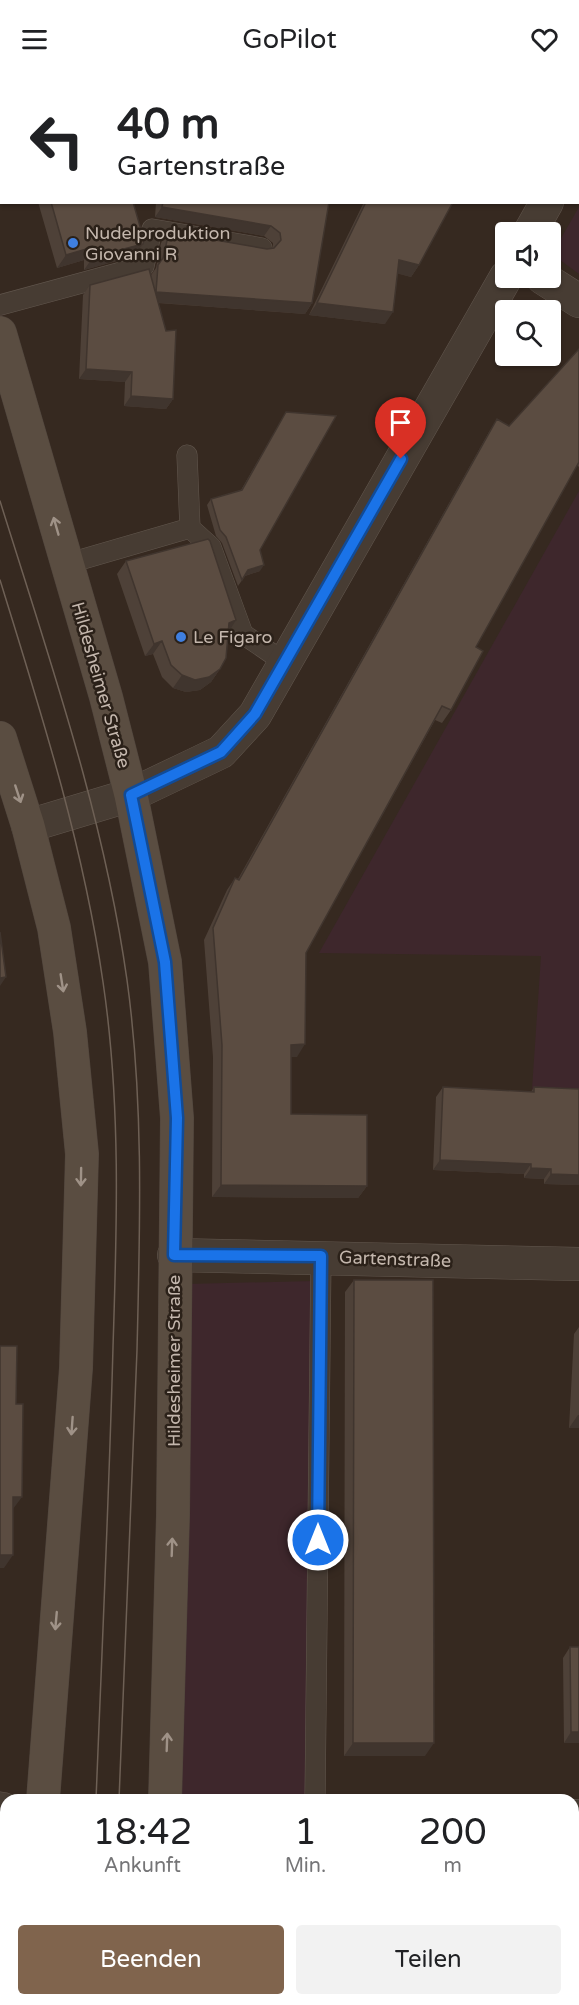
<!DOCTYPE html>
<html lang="de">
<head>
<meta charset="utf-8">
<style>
	body { margin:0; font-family:"Varela Round",sans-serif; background:#f2f2f2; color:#202124; height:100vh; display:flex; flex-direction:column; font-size:22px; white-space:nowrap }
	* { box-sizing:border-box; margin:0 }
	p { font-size:20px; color:#757577 }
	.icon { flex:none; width:33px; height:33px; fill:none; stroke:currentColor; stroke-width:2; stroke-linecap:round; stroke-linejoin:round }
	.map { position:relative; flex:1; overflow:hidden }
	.panel { position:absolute; left:0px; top:1716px; width:579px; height:212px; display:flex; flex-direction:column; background:#fff; border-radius:18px 18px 0 0; box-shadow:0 2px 4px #0004 }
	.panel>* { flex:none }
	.top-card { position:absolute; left:0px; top:0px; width:579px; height:126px; box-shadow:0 2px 4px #0004; background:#fff; color:#202124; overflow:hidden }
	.buttons { position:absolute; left:495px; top:144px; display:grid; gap:12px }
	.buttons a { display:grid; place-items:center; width:66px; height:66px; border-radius:6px; background:#fff; box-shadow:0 2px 4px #0004; font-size:30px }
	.pin { position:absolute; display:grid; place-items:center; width:51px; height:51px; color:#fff; margin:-62px -26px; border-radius:50% 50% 50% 0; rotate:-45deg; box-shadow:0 0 6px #0007 }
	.pin .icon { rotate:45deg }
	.me { position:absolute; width:66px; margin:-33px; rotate:0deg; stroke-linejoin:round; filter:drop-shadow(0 0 4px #0008) }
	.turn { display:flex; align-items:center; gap:21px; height:126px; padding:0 18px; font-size:27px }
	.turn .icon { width:78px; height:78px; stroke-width:2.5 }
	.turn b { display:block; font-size:42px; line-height:51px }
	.eta { display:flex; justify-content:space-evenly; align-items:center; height:102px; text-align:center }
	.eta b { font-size:36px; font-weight:600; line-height:42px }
	.cta { display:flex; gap:12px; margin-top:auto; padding:12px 18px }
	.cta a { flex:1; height:69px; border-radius:6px; background:#80644d; color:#fff; font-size:24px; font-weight:600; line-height:69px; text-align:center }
	.cta a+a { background:#f2f2f2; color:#202124 }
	header { display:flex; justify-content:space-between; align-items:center; height:78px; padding:0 18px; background:#fff; font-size:27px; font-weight:600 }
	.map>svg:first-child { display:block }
	.green { fill:#3e272c }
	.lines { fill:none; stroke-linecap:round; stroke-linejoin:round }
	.lane-casing { stroke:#62574e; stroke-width:21 }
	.street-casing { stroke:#62574e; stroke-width:34 }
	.secondary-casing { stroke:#50453d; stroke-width:34 }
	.lane { stroke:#473c33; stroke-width:20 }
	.street { stroke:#473c33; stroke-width:33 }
	.secondary { stroke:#5a4d41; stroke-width:33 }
	.tram { stroke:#6e6055; stroke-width:1.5 }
	.wall { fill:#4e4138 }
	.shaded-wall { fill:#40352e }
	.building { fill:#5b4c41; stroke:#40352e; stroke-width:1.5 }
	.oneway { stroke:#9f9287 }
	.route-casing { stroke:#114b97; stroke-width:15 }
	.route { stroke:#1a73e8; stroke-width:10 }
	.shop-dot { fill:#3f7fe0; stroke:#2b2119; stroke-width:2 }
	.labels { text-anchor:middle; stroke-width:5; stroke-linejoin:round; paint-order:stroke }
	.poi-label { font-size:18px; fill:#c4b7ad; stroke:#2b2119; text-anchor:start }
	.street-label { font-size:18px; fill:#c4b7ad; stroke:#2b2119 }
</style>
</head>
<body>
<header><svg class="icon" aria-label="menu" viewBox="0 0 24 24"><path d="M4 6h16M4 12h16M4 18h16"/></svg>GoPilot<svg class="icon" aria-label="heart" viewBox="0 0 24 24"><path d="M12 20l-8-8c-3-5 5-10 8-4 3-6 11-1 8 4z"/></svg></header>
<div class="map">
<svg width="579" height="1927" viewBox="0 0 579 1927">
	<rect width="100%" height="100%" fill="#362920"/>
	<!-- green -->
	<path class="green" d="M579 129V196L552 176Z
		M579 413V1013L532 1011 541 878 319 875Z
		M314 1203 306 1722H176L186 1206Z"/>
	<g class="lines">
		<defs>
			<path id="lane" d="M0 227 144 188 152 151 262 170
				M190 450 211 469 243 556 284 584
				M66 486 190 450 187 377
				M315 1722 321 1178
				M0 1724 6 1725"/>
			<path id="street" d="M578 69 579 66
				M530 154 547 124
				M543 200 579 223
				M28 748 131 717 196 686 221 674 255 637 506 199
				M174 1177 579 1186
				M573 1738H579"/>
			<path id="secondary" d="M0 255 106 619 131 717 165 884 177 1040 173 1437 165 1722
				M0 660 28 748 54 850 70 954 82 1076 76 1290 43 1722
				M41 1922V1927
				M157 1927V1922"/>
		</defs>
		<!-- lane casing -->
		<use href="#lane" class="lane-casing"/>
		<!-- street casing -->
		<use href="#street" class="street-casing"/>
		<!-- secondary casing -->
		<use href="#secondary" class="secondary-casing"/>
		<!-- lane -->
		<use href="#lane" class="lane"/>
		<!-- street -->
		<use href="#street" class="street"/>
		<!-- secondary -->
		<use href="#secondary" class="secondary"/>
		<!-- tram -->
		<path class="tram" d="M0 423C49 580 104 738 127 902 144 1025 140 1149 137 1272 132 1422 126 1572 119 1722
			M0 502C41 634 83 766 103 904 121 1025 117 1148 113 1269 109 1420 102 1571 96 1722
			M96 1927V1922
			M119 1927V1922"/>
	</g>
	<!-- wall -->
	<path class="wall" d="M2 0H99L100 2H2Z
		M418 0H523L522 2H418Z
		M38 124H133L143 166 134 178 84 192V182L57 190Z
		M156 124H329L312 225 305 236 158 225 173 321 166 331 124 328 125 304 79 301 83 217 90 207 151 197 156 190 161 165 169 154 267 171 273 170V165L264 158 155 139Z
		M364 124H453L419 187 411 199 397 195 385 246 309 237Z
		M579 271V389L577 387 476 569 451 632 442 645 435 642 306 875 297 979H291V1036L367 1108 358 1120 212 1119 213 979 204 862 227 812 235 800 238 801 489 354 497 341 509 348Z
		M286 334 260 472V493L245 498 238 508 222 465 216 458 207 427 211 421 241 412Z
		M126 483 229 553 220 591 211 604 200 612 186 614 173 610 162 599 153 576 145 578 117 496Z
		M443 1009 531 1014 534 1009 579 1011V1107L544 1106V1101L524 1100V1096L433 1092 436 1019Z
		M354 1202 425 1678H344L345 1214Z
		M579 1249V1350H569L574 1256Z
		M570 1569 579 1665H564L563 1580Z
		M197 1922H307V1927H197Z
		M532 1922H573L579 1927H540V1922Z"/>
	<!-- shaded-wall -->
	<path class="shaded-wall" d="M162 129 271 148 264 158 155 139Z
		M143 166 134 178 84 192 93 179Z
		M93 169 84 182 57 190 66 177Z
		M399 182 419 187 411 199 391 194Z
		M156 214 312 225 305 236 148 224Z
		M317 225 393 234 385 246 309 237Z
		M86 291 132 294 125 304 79 301Z
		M131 318 173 321 166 331 124 328Z
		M264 487 260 493 244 498 248 492Z
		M236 542 228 555 229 545Z
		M162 563 153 576 145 578 154 566Z
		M220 591 211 604 200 612 186 614 173 610 182 597Z
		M6 899 0 908V900Z
		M305 966 297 979H283L291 967Z
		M440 1082 531 1086 524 1096 433 1092Z
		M531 1090 551 1091 544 1101 524 1100Z
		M551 1096 579 1097V1107L544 1106Z
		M221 1107 367 1108 358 1120 212 1119Z
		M578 1337H579V1350H569Z
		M13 1419H22L13 1431Z
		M0 1477H13L4 1490H0Z
		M571 1654H579V1665H564Z
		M353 1665H434L425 1678H344Z"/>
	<!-- building -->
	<path class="building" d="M14 0H99L100 2H15Z
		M208 0H350V2H208Z
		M426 0H523L522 2H426Z
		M51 124H133L144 162 143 166 93 179V169L66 177Z
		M163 124H329L312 225 156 214 158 187 163 180 169 154 267 171 274 170 281 162 280 155 271 148 162 129Z
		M366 124H453L419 187 399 182 393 234 317 225Z
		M149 191 166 253 176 252 173 321 131 318 132 294 86 291 90 207Z
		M579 271V384L476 569 483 573 451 632 442 628 306 875 305 966 291 967V1036L367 1037V1108L221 1107 222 967 213 850 235 800 239 802 497 341 509 348Z
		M286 334 336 338 260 472 264 487 248 492 242 502 226 459 220 452 211 421 242 412Z
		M208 461 210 463 236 542 229 545 226 580 220 591 209 599 195 602 182 597 171 587 162 563 154 566 126 483Z
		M0 854 6 899 0 900Z
		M443 1009 534 1014V1009L579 1011V1097L551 1096V1091L531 1090V1086L440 1082Z
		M354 1202H433L434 1665H353Z
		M0 1268H17L16 1326H23L22 1419H13V1477H0Z
		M570 1569H579V1654H571Z
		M573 1830H579V1927H544V1922H573Z
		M201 1922H307V1927H201Z"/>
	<!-- one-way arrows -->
	<defs><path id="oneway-shaft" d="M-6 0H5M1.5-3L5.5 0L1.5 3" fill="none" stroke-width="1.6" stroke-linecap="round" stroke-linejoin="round" transform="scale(1.5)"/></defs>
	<g class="oneway">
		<use href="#oneway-shaft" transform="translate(56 448) rotate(-106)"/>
		<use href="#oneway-shaft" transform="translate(18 716) rotate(72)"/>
		<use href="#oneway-shaft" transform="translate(62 905) rotate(81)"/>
		<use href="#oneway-shaft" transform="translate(81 1099) rotate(91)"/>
		<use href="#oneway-shaft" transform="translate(72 1348) rotate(94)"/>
		<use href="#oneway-shaft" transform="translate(172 1469) rotate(-88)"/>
		<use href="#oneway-shaft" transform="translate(56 1543) rotate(95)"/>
		<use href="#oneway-shaft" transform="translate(167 1664) rotate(-88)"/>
	</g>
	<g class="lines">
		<defs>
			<path id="route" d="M318 1462 321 1178 174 1177 177 1040 165 884 131 717 221 674 255 636 401 381"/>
		</defs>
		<!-- route casing -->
		<use href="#route" class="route-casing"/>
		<!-- route -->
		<use href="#route" class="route"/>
	</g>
	<!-- markers -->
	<g class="shop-dot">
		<circle cx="73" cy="165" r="6"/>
		<circle cx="181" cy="559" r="6"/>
	</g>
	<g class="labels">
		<!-- poi labels -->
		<g class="poi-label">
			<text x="85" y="161">Nudelproduktion<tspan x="85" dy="21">Giovanni R</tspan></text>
			<text x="193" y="565">Le Figaro</text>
		</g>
		<!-- street labels -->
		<g class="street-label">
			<text transform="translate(101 607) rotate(74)" y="6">Hildesheimer Straße</text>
			<text transform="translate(395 1181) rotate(2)" y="6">Gartenstraße</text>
			<text transform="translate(174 1283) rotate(-90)" y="6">Hildesheimer Straße</text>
		</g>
	</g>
</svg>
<div class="buttons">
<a><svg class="icon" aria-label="sound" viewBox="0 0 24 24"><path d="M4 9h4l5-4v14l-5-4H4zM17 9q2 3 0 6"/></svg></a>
<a><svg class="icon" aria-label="search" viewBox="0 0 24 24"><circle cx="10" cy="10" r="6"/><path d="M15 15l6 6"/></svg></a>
</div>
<div class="pin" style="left:401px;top:381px;background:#d93025"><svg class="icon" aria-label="arrive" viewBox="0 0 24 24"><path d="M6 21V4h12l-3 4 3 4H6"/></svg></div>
<svg class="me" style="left:318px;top:1462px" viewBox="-20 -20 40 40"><circle r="17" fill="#1a73e8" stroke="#fff" stroke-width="3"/><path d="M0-11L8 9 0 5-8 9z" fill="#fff"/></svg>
<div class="top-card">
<div class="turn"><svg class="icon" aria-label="left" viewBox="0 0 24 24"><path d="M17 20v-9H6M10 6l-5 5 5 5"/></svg><div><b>40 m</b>Gartenstraße</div></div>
</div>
<section class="panel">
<div class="eta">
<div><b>18:42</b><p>Ankunft</p></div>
<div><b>1</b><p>Min.</p></div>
<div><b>200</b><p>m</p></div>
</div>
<div class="cta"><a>Beenden</a><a>Teilen</a></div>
</section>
</div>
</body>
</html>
